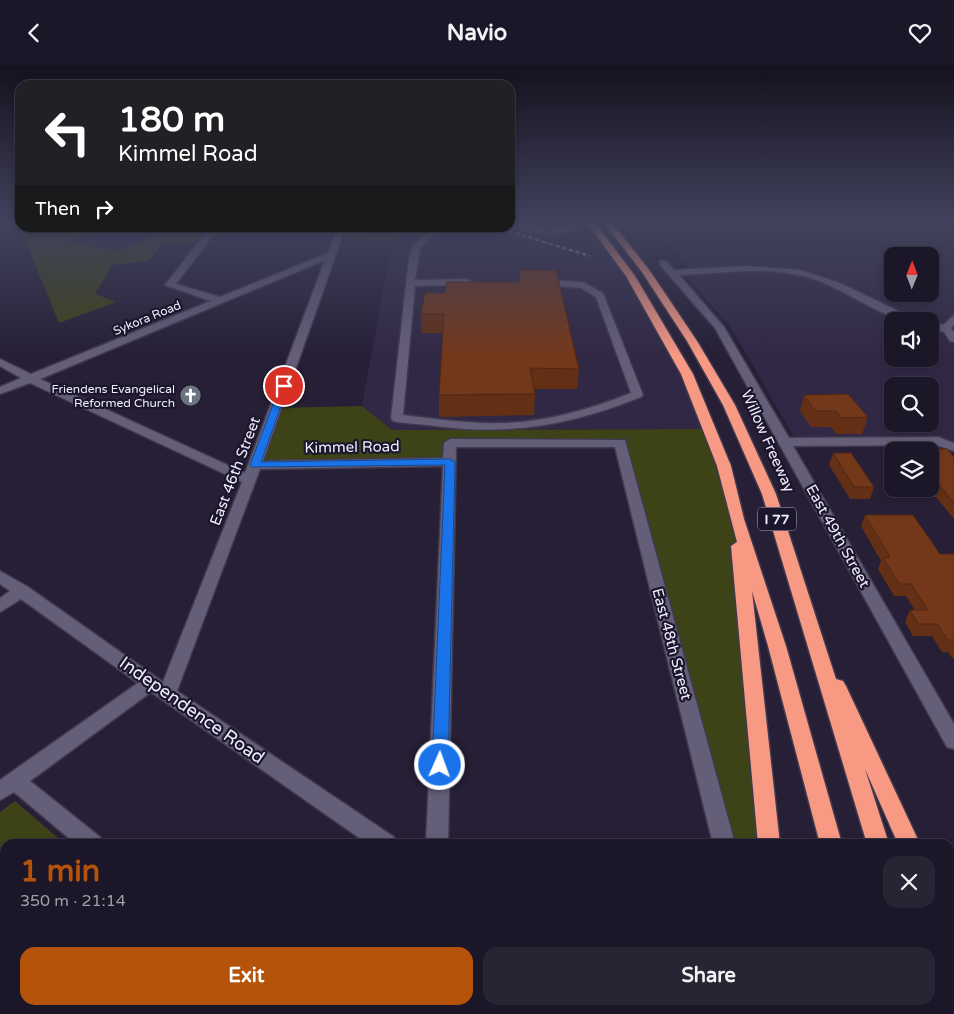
<!DOCTYPE html>
<html lang="en">
<head>
<meta charset="utf-8">
<style>
	body { margin:0; font-family:"Varela Round",sans-serif; background:#292434; color:#f1f3f6; height:100vh; display:flex; flex-direction:column; font-size:19px; white-space:nowrap }
	* { box-sizing:border-box; margin:0 }
	p { font-size:16px; color:#a09fa8 }
	.icon { flex:none; width:28px; height:28px; fill:none; stroke:currentColor; stroke-width:2; stroke-linecap:round; stroke-linejoin:round }
	.map { position:relative; flex:1; overflow:hidden }
	.panel { position:absolute; left:0px; top:774px; width:955px; height:176px; display:flex; flex-direction:column; background:#1c1728; border-radius:15px 15px 0 0; box-shadow:0 2px 8px #0003,0 0 0 1px #3a3645 }
	.panel>* { flex:none }
	.banner { position:absolute; left:15px; top:15px; width:500px; height:152px; border-radius:15px; box-shadow:0 2px 8px #0003,0 0 0 1px #3a3645; background:#202124; color:#fff; overflow:hidden }
	.needle { width:32px; rotate:1deg }
	.buttons { position:absolute; left:884px; top:182px; display:grid; gap:10px }
	.buttons a { display:grid; place-items:center; width:55px; height:55px; border-radius:10px; background:#1c1728; box-shadow:0 2px 8px #0003,0 0 0 1px #3a3645; font-size:25px }
	.pin { position:absolute; display:grid; place-items:center; width:42px; height:42px; color:#fff; margin:-21px; border:2px solid #fff; border-radius:50%; box-shadow:0 1px 5px #0007 }
	.me { position:absolute; width:55px; margin:-28px; rotate:2deg; stroke-linejoin:round; filter:drop-shadow(0 0 4px #0008) }
	.turn { display:flex; align-items:center; gap:18px; height:105px; padding:0 20px; font-size:22px }
	.turn .icon { width:65px; height:65px; stroke-width:2.5 }
	.turn b { display:block; font-size:35px; line-height:42px }
	.then { display:flex; align-items:center; height:48px; padding:0 20px; background:#0003; gap:10px; font-size:19px }
	.round { display:grid; place-items:center; flex:none; width:52px; height:52px; border-radius:15px; background:#292434 }
	.head { display:flex; align-items:center; justify-content:space-between; height:85px; padding:0 20px }
	h1 { font-size:30px; font-weight:800; line-height:38px; color:#b45309 }
	.primary-button { display:flex; gap:10px; margin-top:auto; padding:10px 20px }
	.primary-button a { flex:1; height:58px; border-radius:15px; background:#b45309; color:#fff; font-size:20px; font-weight:800; line-height:58px; text-align:center }
	.primary-button a+a { background:#292434; color:#f1f3f6 }
	header { display:flex; justify-content:space-between; align-items:center; height:65px; padding:0 20px; background:#1c1728; font-size:22px; font-weight:800 }
	.map>svg:first-child { display:block }
	.built { fill:#312845; fill-rule:evenodd }
	.green { fill:#3d4316 }
	.lines { fill:none; stroke-linecap:round; stroke-linejoin:round }
	.minor-casing { stroke:#403a4e; stroke-width:3 }
	.highway-casing { stroke:#403a4e; stroke-width:3 }
	.minor { fill:#655e79; fill-rule:evenodd }
	.highway { fill:#f89984; fill-rule:evenodd }
	.rail { stroke:#9b96a9; stroke-width:2.5; stroke-dasharray:4.5 2.5; stroke-linecap:butt }
	.wall { fill:#633016 }
	.building { fill:#73381a; stroke:#502712 }
	.route { fill:#1a73e8; stroke:#114b97 }
	.labels { text-anchor:middle; stroke-width:4.5; stroke-linejoin:round; paint-order:stroke }
	.far-street-label { font-size:12px; fill:#efecfb; stroke:#1c162c }
	.far-poi-label { font-size:12px; fill:#efecfb; stroke:#1c162c; text-anchor:end }
	.shield { fill:#1c162c; stroke:#b0acbd; stroke-width:1 }
	.shield-label { font-size:14px; font-weight:bold; fill:#efecfb }
	.street-label { font-size:15px; fill:#efecfb; stroke:#1c162c }
	.near-street-label { font-size:18px; fill:#efecfb; stroke:#1c162c }
</style>
</head>
<body>
<header><svg class="icon" aria-label="back" viewBox="0 0 24 24"><path d="M15 5l-7 7 7 7"/></svg>Navio<svg class="icon" aria-label="heart" viewBox="0 0 24 24"><path d="M12 20l-8-8c-3-5 5-10 8-4 3-6 11-1 8 4z"/></svg></header>
<div class="map">
<svg width="954" height="949" viewBox="0 0 954 949">
	<rect width="100%" height="100%" fill="#261f36"/>
	<!-- built -->
	<path class="built" d="M510 159H592L630 211 687 309 709 364 392 365 362 341 392 176 404 166 380 163 510 162Z
		M647 159H889L896 165H954V377H797L730 261 685 210 694 209ZM892 191H930V229H892ZM892 256H930V294H892ZM892 321H930V359H892Z
		M94 163H169L120 186 64 177Z"/>
	<!-- green -->
	<path class="green" d="M38 162 94 163 65 177 120 186 169 163 380 162 404 165 392 176 338 173 341 164 213 166 203 178H163L149 196 112 200 95 229 116 237 59 258 21 165Z
		M362 341 392 365 709 364 737 454 769 779H724L620 379 450 378V397L255 400 276 343Z
		M15 736 65 779H5V945H356L352 949H0V747Z"/>
	<g class="lines">
		<defs>
			<path id="minor" d="M567 159H575L572 166 551 170 506 162H510V160L551 166 566 162Z
				M338 162 345 164 263 396 443 393 444 378 450 374 625 375 735 779H713L615 382H456L448 779H426L443 401 260 404 177 626 394 772 397 779H368L151 627 30 716 100 772 103 779H76L14 727 0 735V715L138 618 21 534 0 547V533L10 526 0 519V506L28 522 163 617 242 417 30 318 0 329V322L21 313 0 301V294L31 309 211 236 165 220 209 164 216 166 176 219 220 232 328 188ZM325 195 245 408 40 314Z
				M432 162H441L420 184 415 215 467 214 472 217 467 220 415 221 403 350C437 354 470 359 503 358 547 357 590 344 631 328L596 232 581 223 535 219V215L538 214 583 217 603 228 643 330 641 332C571 360 510 371 435 361 421 359 406 359 393 356L391 353 409 193 413 181Z
				M660 196H666L674 205 745 201 801 205 842 219 919 256C885 258 847 224 813 214 770 200 723 208 679 210L724 262 789 373 938 372 954 378V386L936 380 793 381 954 659V684L947 682 715 263 660 200Z
				M954 250V260L951 263 954 267V277L950 276 944 267 930 263V257L943 260Z
				M590 945H616L618 949H592Z
				M735 945H761V949H735Z"/>
			<path id="highway" d="M588 159H596L635 211 693 309 731 401 744 454 786 581 842 779H820L768 581 752 526 780 779H758L731 481 737 477 717 401 681 309 626 211Z
				M605 159H613L650 206 697 276 735 340 776 429 836 614 843 616 846 621 920 779H898L865 704 889 779H867L762 429 723 340 687 276 642 207Z
				M950 855 954 857V888L950 886Z
				M767 945H793V949H767Z
				M864 945H890L891 949H865Z
				M916 945H942L943 949H917Z"/>
		</defs>
		<!-- minor casing -->
		<use href="#minor" class="minor-casing"/>
		<!-- highway casing -->
		<use href="#highway" class="highway-casing"/>
		<!-- minor -->
		<use href="#minor" class="minor"/>
		<!-- highway -->
		<use href="#highway" class="highway"/>
		<!-- rail -->
		<path class="rail" d="M495 162 590 191"/>
	</g>
	<!-- wall -->
	<path class="wall" d="M425 228 579 304 577 324H534L535 329 534 350 439 352V330L443 268H421V249Z
		M804 330 868 352 862 369H836L831 362H811L800 346Z
		M890 384H947L954 392V454L936 432H911L906 424H930V386H892V404L886 394Z
		M833 388 874 422 870 434H850L829 400Z
		M865 450 940 489H954V593H952L948 587H942L932 571H913L905 557 910 545H915L906 531H894L878 504 881 496 861 461Z"/>
	<!-- building -->
	<path class="building" d="M520 205H556L579 304 530 303 535 329 439 330 444 249H421L425 228H445L447 217H519Z
		M848 329 868 352 841 353 836 346H815L804 330Z
		M890 384H947L954 392V438L941 422 930 421V386H892V388Z
		M833 388H851L874 422H854Z
		M865 450H913L940 489H954V575H948L937 559H918L910 545H928L911 519H899L883 493 890 492Z"/>
	<!-- sky -->
	<linearGradient id="sky" x2="0" y2="1"><stop stop-color="#15111e"/><stop offset="0.54" stop-color="#41425d"/><stop offset="1" stop-color="#41425d" stop-opacity="0"/></linearGradient>
	<rect width="954" height="292" fill="url(#sky)"/>
	<!-- route -->
	<path class="route" d="M284 318 288 321 261 397 450 394 455 397 448 700 445 704 440 706 435 704 432 700 445 400 252 402 250 400 280 321Z"/>
	<!-- icons -->
	<defs>
		<symbol id="church-disc" viewBox="-11 -11 22 22"><circle r="9.5" fill="#6b7280" stroke="#1c162c"/><path d="M-1.2-6h2.4v3.5h3.3v2.4h-3.3V6h-2.4V-.1h-3.3v-2.4h3.3Z" fill="#fff"/></symbol>
	</defs>
	<g fill-rule="evenodd">
		<use href="#church-disc" x="178" y="318" width="25" height="25"/>
	</g>
	<g class="labels">
		<!-- far-street labels -->
		<g class="far-street-label">
			<text transform="translate(147 253) rotate(-22)" y="4">Sykora Road</text>
		</g>
		<!-- far-poi labels -->
		<g class="far-poi-label">
			<text x="175" y="328">Friendens Evangelical<tspan x="175" dy="14">Reformed Church</tspan></text>
		</g>
		<!-- shield labels -->
		<rect class="shield" x="758" y="442.5" width="38" height="23" rx="4"/>
		<g class="shield-label">
			<text x="777" y="459">I 77</text>
		</g>
		<!-- street labels -->
		<g class="street-label">
			<text transform="translate(768 376) rotate(66)" y="5">Willow Freeway</text>
			<text transform="translate(352 382) rotate(-1)" y="5">Kimmel Road</text>
			<text transform="translate(235 406) rotate(-69)" y="5">East 46th Street</text>
			<text transform="translate(838 471) rotate(61)" y="5">East 49th Street</text>
			<text transform="translate(672 579) rotate(75)" y="5">East 48th Street</text>
		</g>
		<!-- near-street labels -->
		<g class="near-street-label">
			<text transform="translate(192 645) rotate(35)" y="6">Independence Road</text>
		</g>
	</g>
</svg>
<div class="buttons">
<a><svg class="needle" viewBox="-14 -14 28 28"><path d="M0-13l5 13h-10z" fill="#e53935"/><path d="M0 13l5-13h-10z" fill="#a09fa8"/></svg></a>
<a><svg class="icon" aria-label="sound" viewBox="0 0 24 24"><path d="M4 9h4l5-4v14l-5-4H4zM17 9q2 3 0 6"/></svg></a>
<a><svg class="icon" aria-label="search" viewBox="0 0 24 24"><circle cx="10" cy="10" r="6"/><path d="M15 15l6 6"/></svg></a>
<a><svg class="icon" aria-label="layers" viewBox="0 0 24 24"><path d="M12 4l9 5-9 5-9-5zM3 14l9 5 9-5"/></svg></a>
</div>
<div class="pin" style="left:284px;top:321px;background:#d93025"><svg class="icon" aria-label="arrive" viewBox="0 0 24 24"><path d="M6 21V4h12l-3 4 3 4H6"/></svg></div>
<svg class="me" style="left:440px;top:700px" viewBox="-20 -20 40 40"><circle r="17" fill="#1a73e8" stroke="#fff" stroke-width="3"/><path d="M0-11L8 9 0 5-8 9z" fill="#fff"/></svg>
<div class="banner">
<div class="turn"><svg class="icon" aria-label="left" viewBox="0 0 24 24"><path d="M17 20v-9H6M10 6l-5 5 5 5"/></svg><div><b>180 m</b>Kimmel Road</div></div>
<div class="then">Then<svg class="icon" aria-label="right" viewBox="0 0 24 24"><path d="M7 20v-9h11M14 6l5 5-5 5"/></svg></div>
</div>
<section class="panel">
<div class="head"><div><h1>1 min</h1><p>350 m · 21:14</p></div><a class="round"><svg class="icon" aria-label="close" viewBox="0 0 24 24"><path d="M6 6l12 12M18 6L6 18"/></svg></a></div>
<div class="primary-button"><a>Exit</a><a>Share</a></div>
</section>
</div>
</body>
</html>
